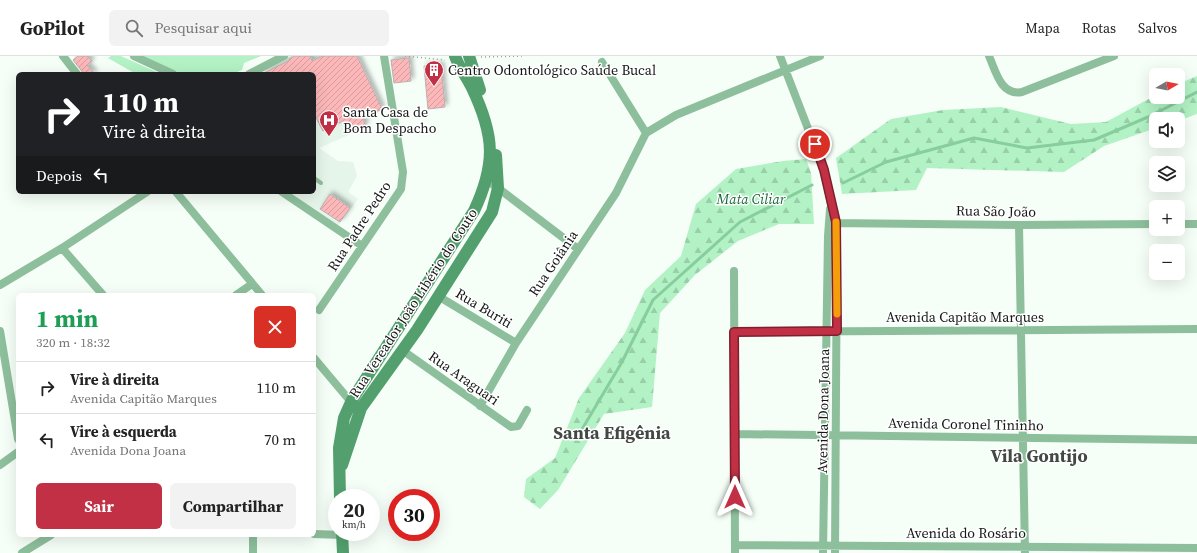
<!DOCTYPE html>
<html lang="pt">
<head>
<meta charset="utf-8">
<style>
	body { margin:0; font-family:"Source Serif 4",serif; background:#f2f2f2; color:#222; height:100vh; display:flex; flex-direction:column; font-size:15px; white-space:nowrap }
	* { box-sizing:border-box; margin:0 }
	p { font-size:13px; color:#767676 }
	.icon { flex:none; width:22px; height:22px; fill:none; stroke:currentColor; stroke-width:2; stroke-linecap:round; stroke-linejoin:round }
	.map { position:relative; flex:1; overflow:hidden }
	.details { position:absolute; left:16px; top:237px; width:300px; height:244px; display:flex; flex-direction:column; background:#fff; border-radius:6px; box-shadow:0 4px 16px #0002 }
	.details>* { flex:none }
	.top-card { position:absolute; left:16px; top:16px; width:300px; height:122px; border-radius:6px; box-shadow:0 4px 16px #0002; background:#202124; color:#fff; overflow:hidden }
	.needle { width:26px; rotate:80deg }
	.controls { position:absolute; left:1149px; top:12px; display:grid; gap:8px }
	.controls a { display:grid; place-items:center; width:36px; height:36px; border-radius:6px; background:#fff; box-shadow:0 4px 16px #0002; font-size:20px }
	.speed { position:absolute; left:328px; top:433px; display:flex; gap:8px; font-size:20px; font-weight:700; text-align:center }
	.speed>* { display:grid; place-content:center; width:52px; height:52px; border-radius:50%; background:#fff; box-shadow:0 4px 16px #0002; line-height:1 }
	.speed small { font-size:10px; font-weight:400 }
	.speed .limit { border:6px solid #d22; background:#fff; color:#111 }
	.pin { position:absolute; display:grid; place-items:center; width:34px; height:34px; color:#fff; margin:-17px; border:2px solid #fff; border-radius:50%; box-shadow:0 1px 4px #0007 }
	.me { position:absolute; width:44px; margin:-22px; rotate:0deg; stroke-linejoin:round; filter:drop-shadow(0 0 3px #0008) }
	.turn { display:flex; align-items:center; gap:14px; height:84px; padding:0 20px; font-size:18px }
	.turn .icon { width:52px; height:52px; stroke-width:2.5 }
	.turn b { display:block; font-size:28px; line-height:34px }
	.then { display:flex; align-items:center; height:38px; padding:0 20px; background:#0003; gap:8px; font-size:15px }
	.round { display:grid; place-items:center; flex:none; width:42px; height:42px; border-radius:6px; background:#f2f2f2 }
	.head { display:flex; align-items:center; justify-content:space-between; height:68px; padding:0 20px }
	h1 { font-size:24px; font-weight:700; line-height:30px; color:#1e9e55 }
	.action { display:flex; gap:8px; margin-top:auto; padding:8px 20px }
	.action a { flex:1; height:46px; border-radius:6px; background:#c13045; color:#fff; font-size:16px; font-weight:700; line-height:46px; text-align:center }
	.action a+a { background:#f2f2f2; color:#222 }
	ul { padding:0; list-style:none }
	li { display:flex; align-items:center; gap:12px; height:52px; padding:0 20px; border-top:1px solid #e0e0e0 }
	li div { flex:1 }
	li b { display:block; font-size:15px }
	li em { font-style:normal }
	header { display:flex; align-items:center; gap:24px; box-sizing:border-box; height:56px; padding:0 20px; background:#fff; border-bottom:1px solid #e0e0e0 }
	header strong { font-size:19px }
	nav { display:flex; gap:22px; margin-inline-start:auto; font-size:14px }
	.search { width:280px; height:36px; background:#f2f2f2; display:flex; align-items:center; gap:10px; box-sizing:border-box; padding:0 14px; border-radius:6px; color:#767676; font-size:15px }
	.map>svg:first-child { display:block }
	.built { fill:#e5f5e9 }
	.green { fill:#b2f2c4 }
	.forest { fill:url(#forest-firs) }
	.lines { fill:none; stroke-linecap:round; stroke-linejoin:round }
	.stream { stroke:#87cd9d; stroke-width:3 }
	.building { fill:url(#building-hatch); stroke:#baafaf; filter:url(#shadow) }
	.path { stroke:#9aa19c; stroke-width:1.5; stroke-dasharray:1 3; stroke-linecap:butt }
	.lane { stroke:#8ebf9c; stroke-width:4 }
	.street { stroke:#8ebf9c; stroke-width:8 }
	.secondary { stroke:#53a06e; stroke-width:12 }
	.route-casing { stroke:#7d1f2d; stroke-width:10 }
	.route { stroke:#c13045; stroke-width:7 }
	.slow { stroke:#f59e0b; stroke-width:7 }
	.labels { text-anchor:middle; stroke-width:3; stroke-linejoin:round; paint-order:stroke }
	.poi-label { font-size:14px; fill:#151816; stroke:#fff; text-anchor:start }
	.park-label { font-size:14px; font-style:italic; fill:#1a673b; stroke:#fff }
	.street-label { font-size:14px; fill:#151816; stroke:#fff }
	.district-label { font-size:18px; font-weight:bold; fill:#424944; stroke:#fff }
</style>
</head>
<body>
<header>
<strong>GoPilot</strong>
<div class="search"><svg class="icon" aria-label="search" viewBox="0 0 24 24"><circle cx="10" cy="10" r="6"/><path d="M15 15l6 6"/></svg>Pesquisar aqui</div>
<nav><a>Mapa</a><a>Rotas</a><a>Salvos</a></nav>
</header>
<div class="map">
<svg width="1197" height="497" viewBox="0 0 1197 497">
	<defs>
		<pattern id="forest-firs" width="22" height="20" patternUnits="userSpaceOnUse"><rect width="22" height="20" fill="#b2f2c4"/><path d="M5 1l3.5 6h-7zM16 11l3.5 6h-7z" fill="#98cfa8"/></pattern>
		<pattern id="building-hatch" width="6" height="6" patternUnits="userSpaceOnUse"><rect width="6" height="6" fill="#fcb8b9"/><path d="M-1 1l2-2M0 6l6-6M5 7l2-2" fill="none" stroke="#d79d9e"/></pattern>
		<filter id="shadow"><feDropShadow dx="3" dy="-3" stdDeviation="2" flood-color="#0004"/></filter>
	</defs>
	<rect width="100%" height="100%" fill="#f5fef7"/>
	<!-- built -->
	<path class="built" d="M291 0H334L369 70 319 92 338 105 353 106 357 120 348 136 358 143 338 170 290 136H314V18H255Z"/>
	<!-- green -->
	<path class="green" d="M111 0H121L161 18H136L108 2Z
		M140 0H261L244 7 242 14 232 18H183Z"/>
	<!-- forest -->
	<path class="forest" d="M1197 20V58L1178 65V63H1156V72L1104 90 1064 116 927 112 916 134 842 138 836 102 891 63 943 54 1001 51 1071 68 1106 66 1156 39V41H1178V28Z
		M806 103 811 117 814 168H779L738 185 695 219 660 257 652 351 604 358 558 434 540 453 524 441 526 423 555 402 579 342 625 277 645 234 681 200 696 148 736 113 783 105Z"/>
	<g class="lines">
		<!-- stream -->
		<path class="stream" d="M843 127 886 106 974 82 1027 92 1094 84 1148 61 1197 36
			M578 380 622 306 653 244 740 166 812 129"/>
	</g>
	<!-- building -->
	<path class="building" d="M78 0H87L92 5 87 9 95 18H84L73 4Z
		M295 0H310L312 5 323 0H357L382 53 363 63 366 69 349 77 343 65 323 75 314 58V18H262L290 4 289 3Z
		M409 2 411 25 394 27 391 4Z
		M441 9 445 51 428 53 424 10Z
		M330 138 350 152 340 166 320 153Z"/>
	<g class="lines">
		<!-- path -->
		<path class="path" d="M405 0 445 4
			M481 1 525 0"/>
		<!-- lane -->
		<path class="lane" d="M314 122 321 127"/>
		<!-- street -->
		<path class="street" d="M63 0 77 18
			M134 0 173 18
			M780 0 824 114 837 178 835 497
			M989 0C996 16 1001 40 1022 36L1114 0
			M602 6 646 77
			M249 18 284 0
			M646 77 676 59 820 0
			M487 125 498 132 578 193
			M176 136 262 239
			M282 136 362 190
			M831 167 1019 169 1156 168
			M1178 168H1197
			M1019 169 1025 497
			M62 192 103 239
			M734 215 735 497
			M0 229 62 192 147 136
			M236 239 252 228
			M438 240 516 287
			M319 254 401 133 403 116 384 0
			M0 275 18 383
			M734 276 1197 273
			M402 294 511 371 518 370 527 354
			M314 302 351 346 354 348
			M480 350 516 287 616 137 646 77
			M734 378 1197 384
			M0 409 18 396
			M314 478 342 479
			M735 489 1197 492
			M22 497 51 479
			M253 497V479
			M823 497 828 180 830 153"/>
		<!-- secondary -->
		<path class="secondary" d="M469 0 480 34
			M342 409 361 352 417 274 492 156 498 132 496 99
			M340 442 339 392 344 362 352 344 474 155C496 108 495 80 472 32 467 21 459 12 455 0
			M342 476 343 497"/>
	</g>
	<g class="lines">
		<defs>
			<path id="route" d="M735 441 734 276 837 275 836 166 824 114 815 88"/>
		</defs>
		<!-- route casing -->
		<use href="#route" class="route-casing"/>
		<!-- route -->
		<use href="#route" class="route"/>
		<!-- slow -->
		<path class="slow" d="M836 166 837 258"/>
	</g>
	<!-- icons -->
	<defs>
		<symbol id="building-pin" viewBox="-11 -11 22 30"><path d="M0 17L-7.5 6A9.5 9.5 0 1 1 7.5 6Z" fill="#c13045" stroke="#fff"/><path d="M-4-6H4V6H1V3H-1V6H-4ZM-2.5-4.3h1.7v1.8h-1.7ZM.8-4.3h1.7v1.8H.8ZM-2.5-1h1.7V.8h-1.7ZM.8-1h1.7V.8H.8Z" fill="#fff"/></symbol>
		<symbol id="hospital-pin" viewBox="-11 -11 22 30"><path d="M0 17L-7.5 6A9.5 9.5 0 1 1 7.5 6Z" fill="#c13045" stroke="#fff"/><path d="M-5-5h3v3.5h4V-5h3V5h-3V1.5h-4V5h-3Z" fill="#fff"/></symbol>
	</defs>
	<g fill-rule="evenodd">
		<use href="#building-pin" x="423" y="3" width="22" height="30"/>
		<use href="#hospital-pin" x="318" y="53" width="22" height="30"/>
	</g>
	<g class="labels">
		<!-- poi labels -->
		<g class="poi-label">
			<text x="448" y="19">Centro Odontológico Saúde Bucal</text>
			<text x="343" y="61">Santa Casa de<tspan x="343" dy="16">Bom Despacho</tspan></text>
		</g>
		<!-- park labels -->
		<g class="park-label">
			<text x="751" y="148">Mata Ciliar</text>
		</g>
		<!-- street labels -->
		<g class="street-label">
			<text transform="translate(996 155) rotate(1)" y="5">Rua São João</text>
			<text transform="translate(359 170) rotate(-57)" y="5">Rua Padre Pedro</text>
			<text transform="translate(553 207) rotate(-56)" y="5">Rua Goiânia</text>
			<text transform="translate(413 247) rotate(-57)" y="5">Rua Vereador João Libério do Couto</text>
			<text transform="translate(484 252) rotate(31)" y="5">Rua Buriti</text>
			<text x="965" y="266">Avenida Capitão Marques</text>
			<text transform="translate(464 322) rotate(35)" y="5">Rua Araguari</text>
			<text transform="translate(823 355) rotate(-89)" y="5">Avenida Dona Joana</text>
			<text transform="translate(966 368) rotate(1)" y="5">Avenida Coronel Tininho</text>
			<text x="966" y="482">Avenida do Rosário</text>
		</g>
		<!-- district labels -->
		<g class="district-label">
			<text x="612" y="383">Santa Efigênia</text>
			<text x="1039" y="406">Vila Gontijo</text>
		</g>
	</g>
</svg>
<div class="controls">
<a><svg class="needle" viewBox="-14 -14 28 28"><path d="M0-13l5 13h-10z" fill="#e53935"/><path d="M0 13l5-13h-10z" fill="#767676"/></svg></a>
<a><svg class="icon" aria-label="sound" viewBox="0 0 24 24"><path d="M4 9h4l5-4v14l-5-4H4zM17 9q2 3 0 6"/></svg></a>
<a><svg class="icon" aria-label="layers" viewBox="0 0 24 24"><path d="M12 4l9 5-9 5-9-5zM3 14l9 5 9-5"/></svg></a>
<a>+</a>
<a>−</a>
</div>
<div class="speed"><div>20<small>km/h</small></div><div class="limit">30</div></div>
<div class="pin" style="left:815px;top:88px;background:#d93025"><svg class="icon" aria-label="arrive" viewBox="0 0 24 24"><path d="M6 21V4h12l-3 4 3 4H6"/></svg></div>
<svg class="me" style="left:735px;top:441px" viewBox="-20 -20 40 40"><path d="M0-17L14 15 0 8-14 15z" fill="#c13045" stroke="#fff" stroke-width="4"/></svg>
<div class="top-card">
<div class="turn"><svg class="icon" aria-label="right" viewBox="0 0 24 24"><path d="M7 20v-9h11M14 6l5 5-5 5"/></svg><div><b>110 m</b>Vire à direita</div></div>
<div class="then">Depois<svg class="icon" aria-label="left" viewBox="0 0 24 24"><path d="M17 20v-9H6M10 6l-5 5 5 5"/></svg></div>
</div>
<section class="details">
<div class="head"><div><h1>1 min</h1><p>320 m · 18:32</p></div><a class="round" style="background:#d93025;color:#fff"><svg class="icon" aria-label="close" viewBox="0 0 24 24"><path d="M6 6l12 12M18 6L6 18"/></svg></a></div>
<ul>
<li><svg class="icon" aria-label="right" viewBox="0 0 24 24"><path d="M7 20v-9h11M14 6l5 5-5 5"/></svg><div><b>Vire à direita</b><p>Avenida Capitão Marques</p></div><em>110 m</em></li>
<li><svg class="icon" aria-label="left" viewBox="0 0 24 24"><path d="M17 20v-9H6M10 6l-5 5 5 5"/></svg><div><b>Vire à esquerda</b><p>Avenida Dona Joana</p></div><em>70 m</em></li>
</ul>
<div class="action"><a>Sair</a><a>Compartilhar</a></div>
</section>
</div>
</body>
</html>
